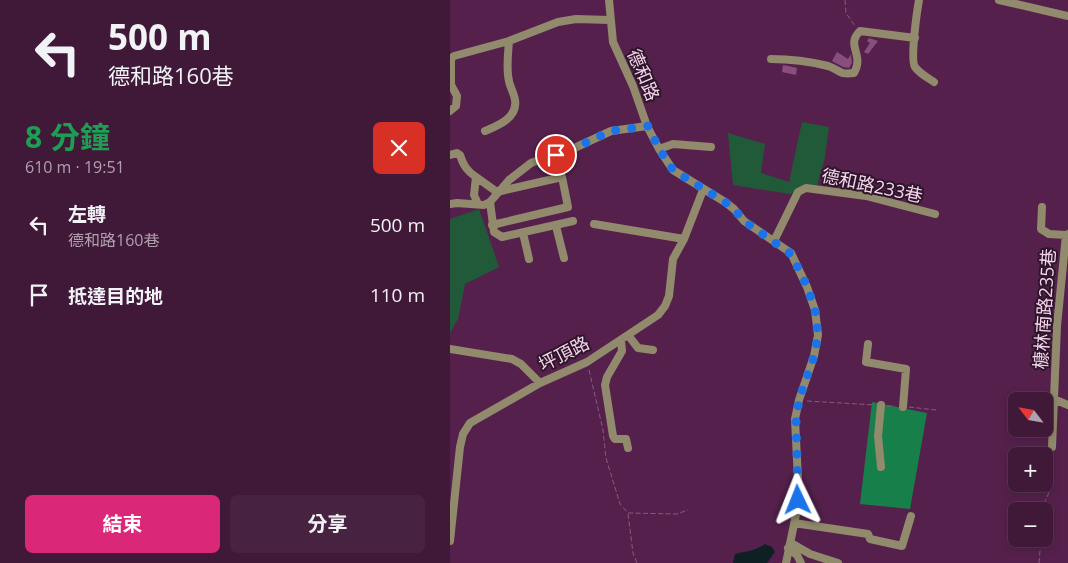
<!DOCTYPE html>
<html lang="zh-TW">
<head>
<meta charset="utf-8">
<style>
	body { margin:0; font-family:"Open Sans","Noto Sans TC",sans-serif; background:#472241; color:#f1f3f6; height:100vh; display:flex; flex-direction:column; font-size:19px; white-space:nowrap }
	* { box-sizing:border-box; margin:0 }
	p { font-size:16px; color:#aea0ae }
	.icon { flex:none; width:28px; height:28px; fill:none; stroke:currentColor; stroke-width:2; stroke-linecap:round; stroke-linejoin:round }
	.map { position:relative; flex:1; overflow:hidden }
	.sheet { display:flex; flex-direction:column; background:#401939; width:450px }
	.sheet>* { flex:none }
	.top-card { background:#401939; color:#f1f3f6; overflow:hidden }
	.needle { width:32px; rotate:301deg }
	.buttons { position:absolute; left:558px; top:392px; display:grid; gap:10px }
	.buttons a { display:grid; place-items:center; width:45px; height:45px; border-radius:8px; background:#401939; box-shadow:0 2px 8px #0003,0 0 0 1px #593853; font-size:25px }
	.pin { position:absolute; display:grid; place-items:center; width:42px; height:42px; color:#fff; margin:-21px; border:2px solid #fff; border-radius:50%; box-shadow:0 1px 5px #0007 }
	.me { position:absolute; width:55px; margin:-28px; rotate:358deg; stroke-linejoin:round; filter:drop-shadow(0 0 4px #0008) }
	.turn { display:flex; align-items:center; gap:18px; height:105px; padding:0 25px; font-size:22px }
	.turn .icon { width:65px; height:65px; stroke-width:2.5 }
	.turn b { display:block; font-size:35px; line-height:42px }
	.round { display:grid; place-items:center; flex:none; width:52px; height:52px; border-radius:8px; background:#472241 }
	.head { display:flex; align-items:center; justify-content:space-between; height:85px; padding:0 25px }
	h1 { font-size:30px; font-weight:700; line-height:38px; color:#1e9e55 }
	.cta { display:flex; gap:10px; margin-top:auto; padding:10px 25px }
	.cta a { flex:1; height:58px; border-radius:8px; background:#db2777; color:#fff; font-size:20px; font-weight:700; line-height:58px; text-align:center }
	.cta a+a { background:#472241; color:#f1f3f6 }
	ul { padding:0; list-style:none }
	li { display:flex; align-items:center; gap:15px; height:70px; padding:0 25px }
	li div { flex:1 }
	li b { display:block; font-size:19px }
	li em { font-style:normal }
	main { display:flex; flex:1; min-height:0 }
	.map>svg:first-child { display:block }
	.green { fill:#215a39 }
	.forest { fill:#177f4a }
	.water { fill:#0e2024 }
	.building { fill:#884f7c }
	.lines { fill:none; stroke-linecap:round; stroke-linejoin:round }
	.path { stroke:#885a7f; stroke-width:1; stroke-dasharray:5 2.5; stroke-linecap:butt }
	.minor { stroke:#928a6c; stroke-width:8 }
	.route { stroke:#1a73e8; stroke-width:9; stroke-dasharray:0 16.2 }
	.labels { text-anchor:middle; stroke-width:4; stroke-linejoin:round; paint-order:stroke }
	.street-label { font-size:18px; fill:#f6d4ed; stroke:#2d1629 }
</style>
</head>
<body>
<main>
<section class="sheet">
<div class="top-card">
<div class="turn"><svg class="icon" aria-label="left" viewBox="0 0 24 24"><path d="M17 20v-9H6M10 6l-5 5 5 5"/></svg><div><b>500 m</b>德和路160巷</div></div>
</div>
<div class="head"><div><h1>8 分鐘</h1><p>610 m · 19:51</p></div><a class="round" style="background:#d93025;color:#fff"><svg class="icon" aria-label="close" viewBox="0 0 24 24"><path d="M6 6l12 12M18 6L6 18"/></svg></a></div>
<ul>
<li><svg class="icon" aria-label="left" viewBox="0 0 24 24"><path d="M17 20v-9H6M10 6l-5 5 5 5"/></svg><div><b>左轉</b><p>德和路160巷</p></div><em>500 m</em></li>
<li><svg class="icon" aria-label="arrive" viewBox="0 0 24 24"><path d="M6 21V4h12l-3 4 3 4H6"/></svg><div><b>抵達目的地</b></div><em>110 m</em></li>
</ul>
<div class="cta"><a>結束</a><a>分享</a></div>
</section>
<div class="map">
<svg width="618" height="563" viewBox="0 0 618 563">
	<rect width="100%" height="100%" fill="#55214c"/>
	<!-- green -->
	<path class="green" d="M352 122 379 127 375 157 367 186 340 194 283 185 278 133 315 144 311 173 339 182Z
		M29 209 49 267 15 284 8 319 0 333V219Z"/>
	<!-- forest -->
	<path class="forest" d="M422 402 477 413 460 509 410 504Z"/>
	<!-- water -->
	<path class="water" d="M315 544 322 547 325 552 317 563H283L285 554C296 551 305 551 315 544Z"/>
	<!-- building -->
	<path class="building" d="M419 38 428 41 418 54 414 52 420 43 417 41Z
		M387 52 398 59 401 54 402 63 399 68 393 67 382 61Z
		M333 65 347 68 346 75 332 72Z"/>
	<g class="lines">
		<!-- path -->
		<path class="path" d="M395 0 396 13 405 26
			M139 370 153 430 156 458 170 504 178 513 227 514 238 510
			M357 401 425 405
			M437 406H445
			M459 407 486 410
			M593 511V506L601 488V454
			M178 514 183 553 187 563
			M589 563 591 539"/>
		<!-- minor -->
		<path class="minor" d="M159 0 163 42 183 86 197 126 209 149 223 170 275 202 284 209 294 221 341 253 357 287 365 310 368 335 364 356 349 400 345 419 349 500 336 563
			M469 0C467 11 460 60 465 67 469 73 478 78 484 82
			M549 0 618 16
			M321 59C341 59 358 61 378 66 391 70 387 75 404 73 415 54 395 46 410 31L465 38
			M0 60 4 56 59 41 108 22 126 19 160 20
			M0 111 6 106 7 96 1 85V59
			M35 131C47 126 68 118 65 100 64 93 60 87 59 81 56 69 58 54 59 41
			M209 149 223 144 261 147
			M0 155 7 153 10 155C13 165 17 171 26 177L24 195 28 204
			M26 177 47 192 112 177 118 207 42 225
			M40 202 44 232 52 237 123 221
			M0 204 7 203 34 205 40 202 59 180 81 163 94 158 118 151 161 131 197 126
			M592 207 591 229 599 234 616 235
			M144 224 234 239
			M106 226 114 258
			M73 233 79 259
			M324 241 348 192 356 188 416 196 485 214
			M178 335 188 348 203 350
			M171 340 172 351 157 377 155 385 163 436 165 439H176L178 448
			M418 344 416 362 456 369 453 407
			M0 349 62 359 71 364 90 383
			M604 399 618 405
			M602 447 607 326 616 235 618 234
			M431 467 428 436 431 405
			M344 523 418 534 420 539 452 546 461 516
			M0 541 10 447 13 434 20 423 90 383 137 362 208 315 215 306 219 296 223 259 234 239 253 190
			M341 543 360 554 388 563
			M338 548 347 555 351 563"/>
	</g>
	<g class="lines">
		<!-- route -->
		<path class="route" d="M106 155 118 151 161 131 198 126 209 149 223 170 275 202 284 209 294 221 341 254 357 286 365 310 368 335 364 356 349 400 346 419 348 500"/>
	</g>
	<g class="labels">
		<!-- street labels -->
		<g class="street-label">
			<text transform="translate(193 75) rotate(67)" y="6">德和路</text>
			<text transform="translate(422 186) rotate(12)" y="6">德和路233巷</text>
			<text transform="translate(595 309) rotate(-86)" y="6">槺林南路235巷</text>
			<text transform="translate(114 354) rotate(-27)" y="6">坪頂路</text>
		</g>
	</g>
</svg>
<div class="buttons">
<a><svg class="needle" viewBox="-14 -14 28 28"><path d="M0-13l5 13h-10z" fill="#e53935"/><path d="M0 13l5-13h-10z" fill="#aea0ae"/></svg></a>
<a>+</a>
<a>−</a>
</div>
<div class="pin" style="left:106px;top:155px;background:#d93025"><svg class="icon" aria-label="arrive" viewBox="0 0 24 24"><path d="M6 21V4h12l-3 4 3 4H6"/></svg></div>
<svg class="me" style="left:348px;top:500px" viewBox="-20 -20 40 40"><path d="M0-17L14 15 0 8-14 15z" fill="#1a73e8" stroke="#fff" stroke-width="4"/></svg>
</div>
</main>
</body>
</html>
